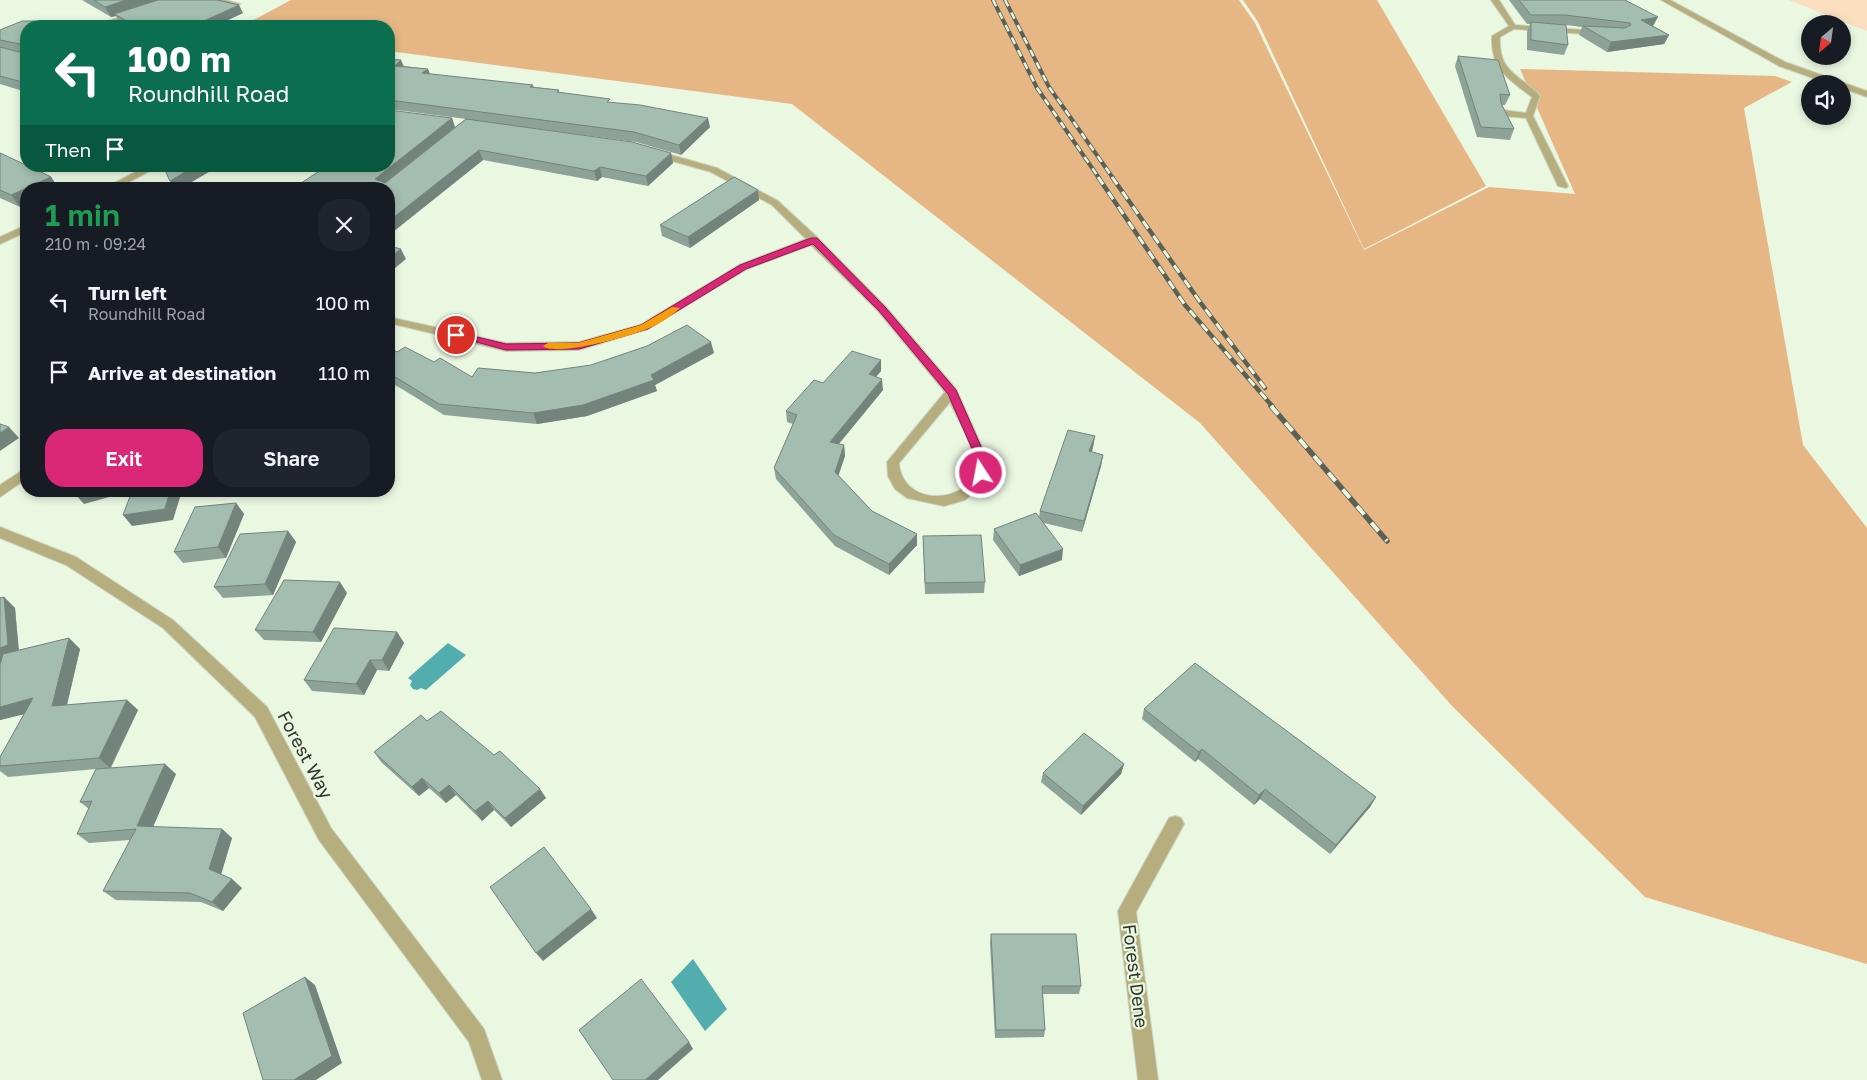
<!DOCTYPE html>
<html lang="en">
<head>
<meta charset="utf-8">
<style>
	body { margin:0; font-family:"Golos Text",sans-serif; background:#20242c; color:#f1f3f6; height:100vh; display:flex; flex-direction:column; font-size:19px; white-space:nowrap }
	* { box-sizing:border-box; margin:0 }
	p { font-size:16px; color:#9ea1a6 }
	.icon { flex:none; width:28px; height:28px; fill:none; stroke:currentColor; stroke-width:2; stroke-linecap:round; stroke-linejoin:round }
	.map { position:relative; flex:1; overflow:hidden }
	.drawer { position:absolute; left:20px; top:182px; width:375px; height:315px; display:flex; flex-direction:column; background:#171b24; border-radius:20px; box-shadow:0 2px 8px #0003 }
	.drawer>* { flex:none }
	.guide { position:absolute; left:20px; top:20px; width:375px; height:152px; border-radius:20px; box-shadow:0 2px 8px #0003; background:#0b6e4f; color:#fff; overflow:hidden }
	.needle { width:32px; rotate:209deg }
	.fabs { position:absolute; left:1801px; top:15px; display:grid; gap:10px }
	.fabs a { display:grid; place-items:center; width:50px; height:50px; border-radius:50%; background:#171b24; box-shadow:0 2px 8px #0003; font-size:25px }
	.pin { position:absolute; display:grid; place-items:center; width:42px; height:42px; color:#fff; margin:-21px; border:2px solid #fff; border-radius:50%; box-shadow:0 1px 5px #0007 }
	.me { position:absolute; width:55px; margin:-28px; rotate:349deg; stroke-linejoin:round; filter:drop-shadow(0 0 4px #0008) }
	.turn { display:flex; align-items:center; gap:18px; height:105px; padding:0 25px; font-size:22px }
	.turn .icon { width:65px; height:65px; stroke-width:2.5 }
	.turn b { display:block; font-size:35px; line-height:42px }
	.then { display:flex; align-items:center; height:48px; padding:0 25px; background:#0003; gap:10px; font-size:19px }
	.round { display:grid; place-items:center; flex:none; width:52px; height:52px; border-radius:20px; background:#20242c }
	.headline { display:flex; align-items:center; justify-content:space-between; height:85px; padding:0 25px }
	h1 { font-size:30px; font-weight:600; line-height:38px; color:#1e9e55 }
	.button { display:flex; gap:10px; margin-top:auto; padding:10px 25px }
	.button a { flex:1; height:58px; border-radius:20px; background:#db2777; color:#fff; font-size:20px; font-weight:600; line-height:58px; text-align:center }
	.button a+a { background:#20242c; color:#f1f3f6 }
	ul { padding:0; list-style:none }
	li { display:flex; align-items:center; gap:15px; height:70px; padding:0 25px }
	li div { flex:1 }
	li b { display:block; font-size:19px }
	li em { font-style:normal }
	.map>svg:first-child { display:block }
	.green { fill:#fbddbf }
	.forest { fill:#e6b785 }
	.water { fill:#53acad }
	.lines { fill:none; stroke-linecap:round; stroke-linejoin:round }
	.minor-casing { stroke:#c9d4c1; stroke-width:2 }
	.minor { fill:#b6ae7e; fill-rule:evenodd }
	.rail-far2-casing { stroke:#5a6055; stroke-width:4 }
	.rail-far1-casing { stroke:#5a6055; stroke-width:4.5 }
	.rail-casing { stroke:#5a6055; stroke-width:5.5 }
	.rail-far2 { stroke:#eaf7e1; stroke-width:2.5; stroke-dasharray:7; stroke-linecap:butt }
	.rail-far1 { stroke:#eaf7e1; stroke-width:3; stroke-dasharray:9; stroke-linecap:butt }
	.rail { stroke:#eaf7e1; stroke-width:4; stroke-dasharray:11; stroke-linecap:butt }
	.wall { fill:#8da398 }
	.shaded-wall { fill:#73847c }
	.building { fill:#a4bdb1; stroke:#73847c }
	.route { fill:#db2777; stroke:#8e194d }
	.slow { fill:#f59e0b }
	.labels { text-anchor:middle; stroke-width:4.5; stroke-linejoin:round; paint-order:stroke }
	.near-street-label { font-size:18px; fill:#32372e; stroke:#eaf7e1 }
</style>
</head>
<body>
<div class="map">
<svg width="1867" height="1080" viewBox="0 0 1867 1080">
	<rect width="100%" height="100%" fill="#eaf7e1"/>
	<!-- green -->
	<path class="green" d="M1789 0H1867V31Z"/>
	<!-- forest -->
	<path class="forest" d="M291 0H1239L1255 23 1364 250 1489 187 1575 194 1520 69 1775 76 1792 82 1744 108 1803 445 1867 528V964L1645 897 1453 707 1200 423 792 104 389 51V26H242Z
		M1243 0H1377L1486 186 1364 249 1258 22Z"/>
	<!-- water -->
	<path class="water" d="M448 643 466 655 426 690 421 688 417 690 413 689 410 685 412 681 408 678Z
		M693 959 727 1009 705 1031 671 982Z"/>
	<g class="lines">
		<defs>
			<path id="minor" d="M207 0H225L240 4 236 6Z
				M1491 0H1499L1515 25 1599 31 1603 33 1599 35 1514 29 1500 37C1498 73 1520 74 1540 96L1533 116 1568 186 1566 188 1558 186 1526 118 1503 116 1499 113 1503 110 1526 113 1532 97C1508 79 1490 68 1492 36L1509 26Z
				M1661 0H1670L1785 62 1867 91V97L1842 88V84H1830L1779 66Z
				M135 13H138V17L102 26H90Z
				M654 150 717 168 778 201 818 238 886 307 956 389 987 458V473L978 489 965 500 944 506 907 498 895 489 888 476 887 462 945 392 878 311 811 245 747 269 648 329 579 350 506 351 389 323V317L506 343 579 342 640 325 739 265 806 239 772 205 711 172 651 155 649 153ZM950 402C957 418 971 441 975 458 983 502 903 513 899 463Z
				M147 166H159L116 189H103Z
				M26 225V232L0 244V237Z
				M26 468V479L0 497V485Z
				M0 527 76 557 173 620 267 707 331 828 484 1029 502 1080H482L469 1042 319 840 255 717 163 628 66 565 0 538Z
				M1175 816 1181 818 1184 824 1136 912 1158 1080H1138L1118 911 1169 818Z"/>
		</defs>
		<!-- minor casing -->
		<use href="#minor" class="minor-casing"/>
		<!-- minor -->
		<use href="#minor" class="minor"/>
		<defs>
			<path id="rail-far2" d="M993 0 1037 88 1099 178
				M1005 0 1049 87 1113 178"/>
			<path id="rail-far1" d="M1098 177 1185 305 1273 407
				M1112 177 1200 302 1265 388"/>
			<path id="rail" d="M1271 406 1387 541"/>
		</defs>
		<!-- rail-far2 casing -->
		<use href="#rail-far2" class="rail-far2-casing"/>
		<!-- rail-far1 casing -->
		<use href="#rail-far1" class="rail-far1-casing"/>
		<!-- rail casing -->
		<use href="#rail" class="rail-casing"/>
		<!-- rail-far2 -->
		<use href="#rail-far2" class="rail-far2"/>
		<!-- rail-far1 -->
		<use href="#rail-far1" class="rail-far1"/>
		<!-- rail -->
		<use href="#rail" class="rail"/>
	</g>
	<!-- wall -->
	<path class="wall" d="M82 0H217L243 13 215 26H126L119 22 116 16 111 17Z
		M1509 0H1625L1653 26 1669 35 1664 44 1607 52 1579 35 1582 27 1566 25 1568 45 1564 55 1527 50V32L1530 24H1527Z
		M26 26V92L0 84V30Z
		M1458 56 1510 95 1505 105H1502L1514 129 1510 140 1477 137 1455 66Z
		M389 59 404 66 428 69 430 74 533 85 534 87 559 90V92L610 103 710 127 681 155 636 142 531 128 671 153 673 163 648 186 602 177 597 181 483 160 389 235V189L452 118 455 127 466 119 389 109V110Z
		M0 153 51 177 59 189H26L20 207 0 198Z
		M758 190 759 200 690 248 662 236 660 225Z
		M389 347 397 352 434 362 472 377 535 373 714 353 655 385 657 391 587 416 537 424 444 415 402 389 389 382Z
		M881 360V371L876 377 883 390 839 444 844 445 845 456 838 475 872 511 917 545 889 575 835 546 776 479 774 468 793 424 787 422 786 411 823 383Z
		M1095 436 1093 447 1092 452 1103 455 1101 466 1082 532 1044 523 1062 560 1019 576 993 540 994 529 1039 517 1040 511Z
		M236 503 244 514 226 558 183 563 174 552Z
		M288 531 296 542 273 595 223 598 214 587Z
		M923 536 985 582 984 593 925 594Z
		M347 593 321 642 264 640 255 630Z
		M4 597 15 608 19 650 69 638 80 649 67 705 127 700 138 710 111 768 176 774 153 827 222 829 232 838 221 874 242 888 223 911 201 902 116 900 103 891 130 840 89 843 77 834 89 809 80 802 96 769 8 777 0 771V757L24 714 0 720V598Z
		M397 632 404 643 389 671 377 670 364 695 312 691 304 680Z
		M1144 709 1376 797 1370 807 1330 854 1260 799 1254 805 1198 759 1195 762 1142 719Z
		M427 721 546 798 511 827 494 810 482 821 456 795 446 803 429 788 419 796 381 762 374 752Z
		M1124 764 1121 774 1081 815 1041 782 1043 773Z
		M991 934 1081 986 1079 994H1043L1045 1030 1044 1037 995 1038 990 943Z"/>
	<!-- shaded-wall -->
	<path class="shaded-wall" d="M126 0H165L114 14 116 16 111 17 105 7Z
		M239 5 243 13 215 26H193Z
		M1658 17 1653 26 1641 20Z
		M1669 35 1664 44 1607 52 1611 42Z
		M401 60 405 69 395 66Z
		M428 69 431 78 422 73Z
		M452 118 455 127 379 189 375 179Z
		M708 118 710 127 681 155 679 145Z
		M479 150 483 160 389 235V221Z
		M671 153 673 163 648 186 646 176Z
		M195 166H219L180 189H175L170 181Z
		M600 167 602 177 597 181 594 171Z
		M51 177 59 189H26V205L20 207 11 195Z
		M758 190 759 200 690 248 688 237Z
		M401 249 406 259 389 273V258Z
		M711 342 714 353 655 385 657 391 587 416 537 424 533 413 651 375Z
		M881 360V371L869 385V374Z
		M882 379 883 390 831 453 830 442Z
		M9 427 19 438 0 451V433Z
		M1095 436 1093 447 1088 462 1089 451Z
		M844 445 845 456 836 483 835 472Z
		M1103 455 1101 466 1082 532 1084 521Z
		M81 491H119L113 496 84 504 74 493Z
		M170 491H182L173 520 132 526 123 515Z
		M236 503 244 514 226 558 218 547Z
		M288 531 296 542 273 595 265 584Z
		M917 534V545L889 575V564Z
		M1063 549 1062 560 1019 576 1020 565Z
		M340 582 347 593 321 642 313 632Z
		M4 597 15 608 19 656 0 663V648Z
		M397 632 404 643 389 671 382 660Z
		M69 638 80 649 64 717 52 706Z
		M370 660 377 670 364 695 356 684Z
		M33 698 45 709 0 720V707Z
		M127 700 138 710 110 768 99 758Z
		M1202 749 1198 759 1195 762 1199 752Z
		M165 764 176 774 149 836 137 826Z
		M1124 764 1121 774 1081 815 1083 806Z
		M422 778 429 788 419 796 412 787Z
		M449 785 456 795 446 803 439 793Z
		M540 789 546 798 511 827 505 818Z
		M1265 789 1260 799 1254 805 1259 795Z
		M1376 797 1370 807 1330 854 1336 845Z
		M488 801 494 810 482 821 475 811Z
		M222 829 232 838 220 878 209 869Z
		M232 879 242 888 223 911 212 902Z
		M591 909 597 918 543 961 536 953Z
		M305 977 315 985 342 1063 316 1080H294Z
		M689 1042 693 1049 658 1080H645Z"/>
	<!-- building -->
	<path class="building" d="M94 0H126L105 7Z
		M158 0H217L239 5 193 26H136L114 14Z
		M1519 0H1625L1658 17 1641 20 1669 35 1611 42 1583 26 1625 28 1631 25 1630 23 1565 15H1531Z
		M22 21H34L61 26H26V83L0 76V47L19 52 22 50 20 44 0 40V30Z
		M1531 22 1566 25 1568 45 1531 40Z
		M1458 56 1498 60 1510 95 1500 94 1501 103 1514 129 1481 127Z
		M389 59 401 60 395 66 428 69 422 73 533 85 530 87 559 90 557 92 610 99 607 102 640 105 708 118 679 145 634 132 389 100Z
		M389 110 452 118 375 179 385 183 466 119 632 142 671 153 646 176 600 167 594 171 479 150 389 221V189H292L327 166H389Z
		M0 153 26 165V166H29L51 177 11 195 0 190Z
		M163 166H195L170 181Z
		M734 177 758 190 688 237 660 225Z
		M389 246 401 249 389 258Z
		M687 325 711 342 651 375 654 380 583 405 533 413 439 404 397 378 389 374V347L397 352 405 347 434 362 440 358 472 377 478 368 535 373 591 365 647 346Z
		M852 351 881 360 869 374 882 379 830 442 844 445 835 472 872 511 917 534 889 564 834 535 774 468 797 415 786 411 814 380 823 383Z
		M0 424 9 427 0 433Z
		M1068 430 1095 436 1089 451 1103 455 1084 521 1040 511Z
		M132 491H170L165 509 123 515Z
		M236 503 218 547 174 552 195 507Z
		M1036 513 1063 549 1020 565 994 529Z
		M288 531 265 584 214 587 240 534Z
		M981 535 985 582 925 583 923 536Z
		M284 580 340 582 313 632 255 630Z
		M4 597 8 645 0 648V598Z
		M334 628 397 632 382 660H370L356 684 304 680Z
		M69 638 52 706 127 700 99 758 0 766V757L33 698 0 707V665L3 654Z
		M1195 663 1376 797 1336 845 1265 789 1259 795 1202 749 1199 752 1144 709Z
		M441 711 494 755 500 751 540 789 505 818 488 801 475 811 449 785 439 793 422 778 412 787 374 752 421 715 427 721Z
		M1084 733 1124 764 1083 806 1043 773Z
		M165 764 137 826 222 829 209 869 232 879 212 902 190 893 103 891 136 829 77 834 92 801 80 802 96 769Z
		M544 847 591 909 536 953 490 887Z
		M991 934H1076L1081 986H1042L1045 1030H996Z
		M305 977 332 1056 294 1080H263L243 1013Z
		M641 979 689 1042 645 1080H613L579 1030Z"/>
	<!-- route -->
	<path class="route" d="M811 238H817L885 307 956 390 986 458 985 476 981 477 976 473V458L948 394 879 311 813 244 746 269 648 329 579 349 506 350 451 335 456 332 506 344 578 343 641 325 740 265Z"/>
	<!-- slow -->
	<path class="slow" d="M672 307 680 308C672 316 658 325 647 329 631 336 556 357 543 346L548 343H578L641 325Z"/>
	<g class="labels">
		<!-- near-street labels -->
		<g class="near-street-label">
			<text transform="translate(305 755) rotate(62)" y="6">Forest Way</text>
			<text transform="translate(1135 976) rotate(83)" y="6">Forest Dene</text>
		</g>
	</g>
</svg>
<div class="fabs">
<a><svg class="needle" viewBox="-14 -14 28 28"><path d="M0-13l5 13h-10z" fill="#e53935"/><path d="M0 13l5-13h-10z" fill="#9ea1a6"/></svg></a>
<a><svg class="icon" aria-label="sound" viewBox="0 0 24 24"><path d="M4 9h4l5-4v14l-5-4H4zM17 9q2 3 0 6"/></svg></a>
</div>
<div class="pin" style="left:456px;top:335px;background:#d93025"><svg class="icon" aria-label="arrive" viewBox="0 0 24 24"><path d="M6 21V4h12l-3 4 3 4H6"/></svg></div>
<svg class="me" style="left:981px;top:473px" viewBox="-20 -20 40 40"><circle r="17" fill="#db2777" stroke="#fff" stroke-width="3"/><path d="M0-11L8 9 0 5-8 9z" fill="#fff"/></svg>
<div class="guide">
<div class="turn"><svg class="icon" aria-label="left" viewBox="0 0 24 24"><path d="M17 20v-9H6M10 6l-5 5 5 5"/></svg><div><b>100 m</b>Roundhill Road</div></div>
<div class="then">Then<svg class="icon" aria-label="arrive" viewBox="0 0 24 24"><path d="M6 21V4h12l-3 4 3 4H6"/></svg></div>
</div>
<section class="drawer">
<div class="headline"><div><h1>1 min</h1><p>210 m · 09:24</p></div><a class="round"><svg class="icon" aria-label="close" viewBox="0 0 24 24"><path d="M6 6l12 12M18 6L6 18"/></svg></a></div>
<ul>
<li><svg class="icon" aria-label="left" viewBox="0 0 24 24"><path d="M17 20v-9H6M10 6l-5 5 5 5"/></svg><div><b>Turn left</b><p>Roundhill Road</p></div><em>100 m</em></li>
<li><svg class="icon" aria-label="arrive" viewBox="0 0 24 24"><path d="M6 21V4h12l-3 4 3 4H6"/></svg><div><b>Arrive at destination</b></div><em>110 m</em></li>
</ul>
<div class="button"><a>Exit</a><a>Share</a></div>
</section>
</div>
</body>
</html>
